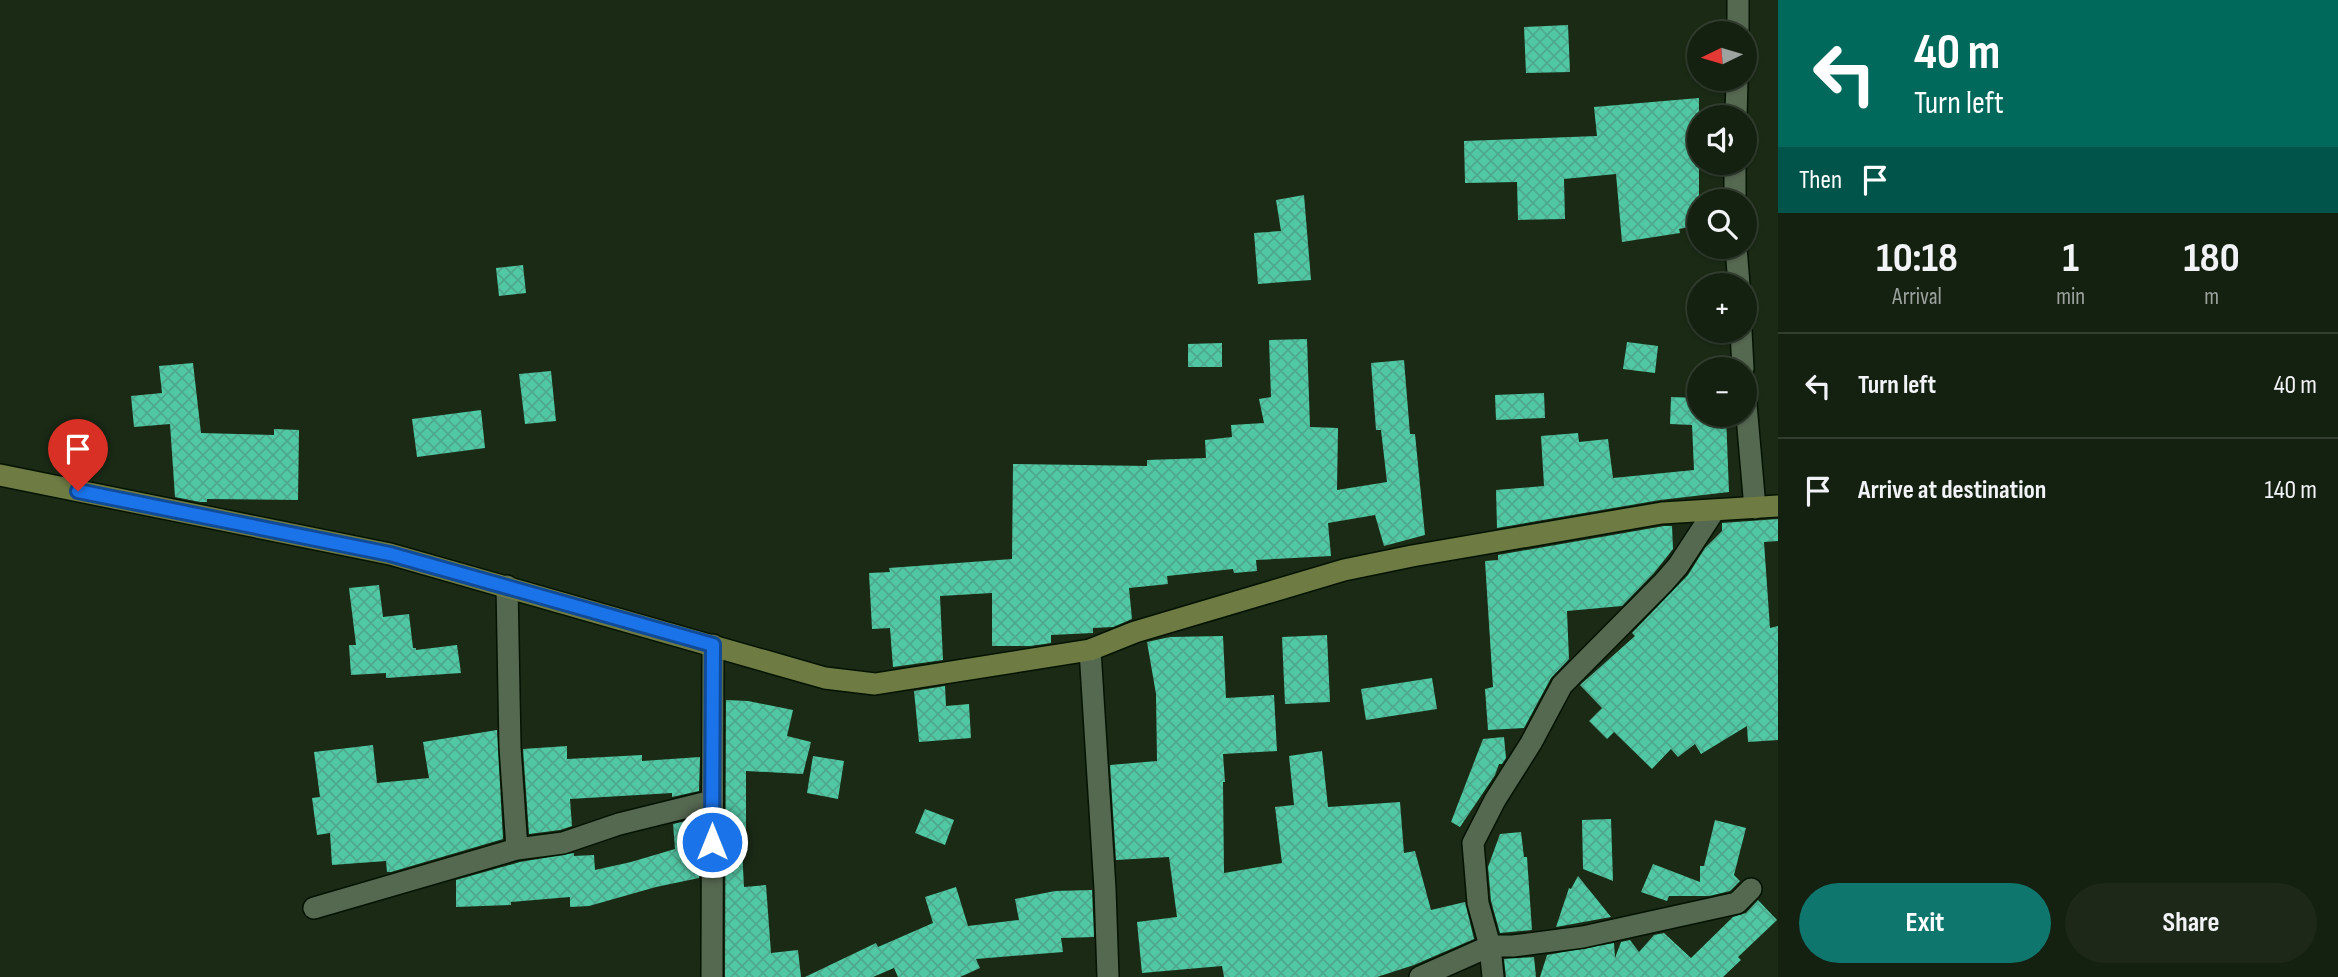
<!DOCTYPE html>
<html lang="en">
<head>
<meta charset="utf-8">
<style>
	body { margin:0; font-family:"Sofia Sans Condensed",sans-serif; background:#1d2819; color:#f1f3f6; height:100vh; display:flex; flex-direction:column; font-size:26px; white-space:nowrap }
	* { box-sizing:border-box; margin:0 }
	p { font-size:23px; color:#9da39f }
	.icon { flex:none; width:38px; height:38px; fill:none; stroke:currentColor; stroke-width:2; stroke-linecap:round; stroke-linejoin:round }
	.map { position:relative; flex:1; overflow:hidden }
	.sheet { display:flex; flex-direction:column; background:#142010; width:560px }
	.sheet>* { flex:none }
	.hud { background:#00695c; color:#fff; overflow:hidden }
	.needle { width:46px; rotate:265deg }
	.tools { position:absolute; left:1687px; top:21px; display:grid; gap:14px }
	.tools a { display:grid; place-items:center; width:70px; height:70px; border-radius:50%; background:#142010; box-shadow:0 2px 5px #0004,0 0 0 2px #333e30; font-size:35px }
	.pin { position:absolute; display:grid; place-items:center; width:60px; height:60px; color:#fff; margin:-72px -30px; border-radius:50% 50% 50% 0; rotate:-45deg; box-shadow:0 0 7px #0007 }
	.pin .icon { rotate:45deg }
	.me { position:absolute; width:77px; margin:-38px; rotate:0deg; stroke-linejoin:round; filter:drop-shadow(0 0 5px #0008) }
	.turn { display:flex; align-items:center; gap:24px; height:147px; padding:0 21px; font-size:32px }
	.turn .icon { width:91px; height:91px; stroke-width:2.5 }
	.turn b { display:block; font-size:49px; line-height:60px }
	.then { display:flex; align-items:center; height:66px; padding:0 21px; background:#0003; gap:14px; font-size:26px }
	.eta { display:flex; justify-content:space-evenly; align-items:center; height:119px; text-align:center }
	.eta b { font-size:42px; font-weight:700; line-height:49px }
	.action { display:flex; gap:14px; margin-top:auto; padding:14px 21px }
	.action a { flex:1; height:80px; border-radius:42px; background:#0f766e; color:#fff; font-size:28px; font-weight:700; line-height:80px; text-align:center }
	.action a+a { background:#1d2819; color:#f1f3f6 }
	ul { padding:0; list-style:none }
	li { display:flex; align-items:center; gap:21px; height:105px; padding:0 21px; border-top:2px solid #333e30 }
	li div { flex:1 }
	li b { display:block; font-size:26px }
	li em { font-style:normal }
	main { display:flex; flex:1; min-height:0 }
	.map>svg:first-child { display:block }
	.building { fill:url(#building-cross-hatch) }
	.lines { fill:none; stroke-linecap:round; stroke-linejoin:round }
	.street-casing { stroke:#041302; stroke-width:24 }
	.secondary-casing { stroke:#041302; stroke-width:24 }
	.street { stroke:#556850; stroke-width:21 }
	.secondary { stroke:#6e7b43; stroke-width:21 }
	.route-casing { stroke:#114b97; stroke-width:18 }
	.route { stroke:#1a73e8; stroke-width:12 }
</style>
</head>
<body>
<main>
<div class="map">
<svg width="1778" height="977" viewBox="0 0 1778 977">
	<defs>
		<pattern id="building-cross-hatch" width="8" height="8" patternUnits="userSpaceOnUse" patternTransform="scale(1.75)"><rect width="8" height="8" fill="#51c8a4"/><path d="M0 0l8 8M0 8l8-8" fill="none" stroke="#4ea88c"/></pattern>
	</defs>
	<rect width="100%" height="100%" fill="#1a2a15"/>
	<!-- building -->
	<path class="building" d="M1568 25 1570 72 1526 73 1524 27Z
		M1699 98V225L1679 229 1680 233 1622 242 1616 174 1564 179 1565 219 1518 220 1517 182 1465 183 1464 141 1597 136 1594 107Z
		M1304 195 1311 280 1258 284 1254 233 1281 231 1276 200Z
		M523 265 526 293 499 296 496 268Z
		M1307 339 1310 427 1338 428 1337 490 1387 482 1381 430H1376L1371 363 1404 360 1410 434H1415L1425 535 1384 546 1375 515 1328 523 1331 556 1256 560 1257 571 1234 573 1233 569 1167 576 1168 584 1129 588 1132 619 1113 627 1093 628V633L1051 635V643L1030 646H992V593L940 596 943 660 893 667 890 628 872 629 869 573 890 572 889 568 1012 559 1013 464 1147 466V460L1206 458 1205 440 1232 437 1231 425 1264 423 1259 399 1271 397 1269 340Z
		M1627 342 1658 346 1655 373 1623 369Z
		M1222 343V367H1188V344Z
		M193 363 201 433 274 435V429L299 430 298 500 207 499V502H200L175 497 170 424 134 427 131 396 162 393 159 366Z
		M551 371 556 421 525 424 519 374Z
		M1544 393 1545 418 1496 420 1495 395Z
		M1671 397 1698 398 1697 415H1726L1729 492 1660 500 1497 528 1496 490 1544 486 1541 436 1578 433 1579 442 1608 439 1613 478 1694 470 1692 425 1670 424Z
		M481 410 485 448 417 457 412 419Z
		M1778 519V541L1764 542 1770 628 1778 626V740L1748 742 1747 726 1701 754 1695 744 1678 757 1671 749 1652 769 1614 732 1607 739 1589 721 1602 708 1580 685 1635 636 1632 633 1688 575 1705 548 1722 531V523Z
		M1664 526H1672L1673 549 1654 573 1622 606 1567 611 1569 659 1551 678 1524 728 1488 730 1485 689 1493 687 1485 561 1498 560V555Z
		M379 585 383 617 409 614 413 648H416V650L457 645 461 673 386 678V673L351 675 349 645H356L349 588Z
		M1327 635 1330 702 1285 704 1282 637Z
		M1223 636 1226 698 1274 695 1277 751 1223 754 1225 782H1223L1224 873 1282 863 1275 807 1294 805 1289 756 1322 751 1328 807 1400 802 1404 853 1415 851 1431 910 1465 902 1474 939 1414 965 1377 977H1224L1222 966 1142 973 1137 922 1177 917 1169 857 1116 860 1110 765 1157 761 1156 694 1147 642 1170 637Z
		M1432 678 1437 709 1366 720 1361 689Z
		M945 686 946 706 969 704 971 738 919 742 914 691Z
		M726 700 748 701 793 710 787 736 811 742 803 774 746 771V830H741L744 887 766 885 771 953 798 950 801 977H725Z
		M497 730 503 839 391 872H387L386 861 332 865 330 833 317 835 312 798 320 797 314 752 373 745 377 783 429 778 423 742Z
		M1504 737 1506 758 1502 764H1499L1495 775 1460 827 1451 822 1483 739Z
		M567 746V759L642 755V761L700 757 699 791 672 797V793L570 799 572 826 560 830 529 834 523 749Z
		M813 756 844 761 838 799 807 793Z
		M925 809 954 820 945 845 915 833Z
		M699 818V878L656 887 589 906 570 907V897L511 902V905L456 907V880L520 862 574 853V856L594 855 595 870 631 862 675 849 673 824Z
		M1611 819 1613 881 1583 869 1582 820Z
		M1715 820 1746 828 1734 875 1740 881 1730 891 1709 896H1669L1667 901 1641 892 1653 864 1700 882V866H1704Z
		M1521 832 1524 857H1527L1532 930 1500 933 1491 901 1488 867 1500 834Z
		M1578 876 1611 917 1556 927 1569 888 1571 889Z
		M956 887 968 926 1019 920 1015 899 1055 891 1092 890 1094 937 1061 938 1063 952 976 959 980 968 960 977H898L894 968 873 977H805L876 943 878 947 933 923 925 897Z
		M1758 900 1777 920 1738 957 1741 960 1723 977H1540L1547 955 1614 943 1615 958 1621 942 1630 940 1639 952 1654 935 1664 933 1691 958 1733 917 1746 913Z
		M1534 957 1536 977H1506L1504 959Z"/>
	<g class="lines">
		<defs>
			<path id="street" d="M1738 33V0
				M1736 117 1737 79
				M1735 201V163
				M1736 247 1739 285
				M1741 331 1743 369
				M1745 393 1755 508
				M507 586 510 747 517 849
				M1090 650 1105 889 1108 977
				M314 908 517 849 563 843 619 824 712 801
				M712 977 713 645
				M1420 977 1490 946H1513L1583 937 1737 903 1751 889
				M1493 977 1490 946 1478 903 1473 843 1495 800 1531 743 1562 685 1664 582 1678 566 1714 511"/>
			<path id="secondary" d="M0 475 390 554 825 678 875 684 1090 650 1135 632 1344 570 1412 556 1662 513 1778 506"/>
		</defs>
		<!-- street casing -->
		<use href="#street" class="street-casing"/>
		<!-- secondary casing -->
		<use href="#secondary" class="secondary-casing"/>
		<!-- street -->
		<use href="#street" class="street"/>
		<!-- secondary -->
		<use href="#secondary" class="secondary"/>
	</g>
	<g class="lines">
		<defs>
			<path id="route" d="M78 491 390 554 713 645 712 842"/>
		</defs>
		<!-- route casing -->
		<use href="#route" class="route-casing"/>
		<!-- route -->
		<use href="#route" class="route"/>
	</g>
</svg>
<div class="tools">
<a><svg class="needle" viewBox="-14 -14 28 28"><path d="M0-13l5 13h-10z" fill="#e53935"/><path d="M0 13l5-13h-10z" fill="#9da39f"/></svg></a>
<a><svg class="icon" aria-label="sound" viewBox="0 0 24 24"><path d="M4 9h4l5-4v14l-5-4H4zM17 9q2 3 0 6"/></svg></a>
<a><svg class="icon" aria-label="search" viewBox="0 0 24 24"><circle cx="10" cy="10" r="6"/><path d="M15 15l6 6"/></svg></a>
<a>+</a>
<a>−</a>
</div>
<div class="pin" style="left:78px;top:491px;background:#d93025"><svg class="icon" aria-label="arrive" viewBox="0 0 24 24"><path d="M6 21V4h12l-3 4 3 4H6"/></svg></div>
<svg class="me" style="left:712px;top:842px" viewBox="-20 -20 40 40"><circle r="17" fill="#1a73e8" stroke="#fff" stroke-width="3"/><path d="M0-11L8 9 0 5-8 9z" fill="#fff"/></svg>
</div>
<section class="sheet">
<div class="hud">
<div class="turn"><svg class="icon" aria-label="left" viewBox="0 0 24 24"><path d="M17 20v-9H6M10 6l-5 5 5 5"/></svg><div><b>40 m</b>Turn left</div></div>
<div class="then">Then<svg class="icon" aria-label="arrive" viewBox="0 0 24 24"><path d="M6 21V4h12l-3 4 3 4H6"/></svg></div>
</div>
<div class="eta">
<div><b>10:18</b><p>Arrival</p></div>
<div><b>1</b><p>min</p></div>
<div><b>180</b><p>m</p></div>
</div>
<ul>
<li><svg class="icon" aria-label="left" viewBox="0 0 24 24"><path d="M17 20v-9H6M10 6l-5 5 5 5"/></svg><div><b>Turn left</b></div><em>40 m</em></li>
<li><svg class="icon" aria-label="arrive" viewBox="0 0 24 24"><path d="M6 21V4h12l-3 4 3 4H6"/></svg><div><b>Arrive at destination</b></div><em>140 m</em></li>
</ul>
<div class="action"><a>Exit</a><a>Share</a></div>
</section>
</main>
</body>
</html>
